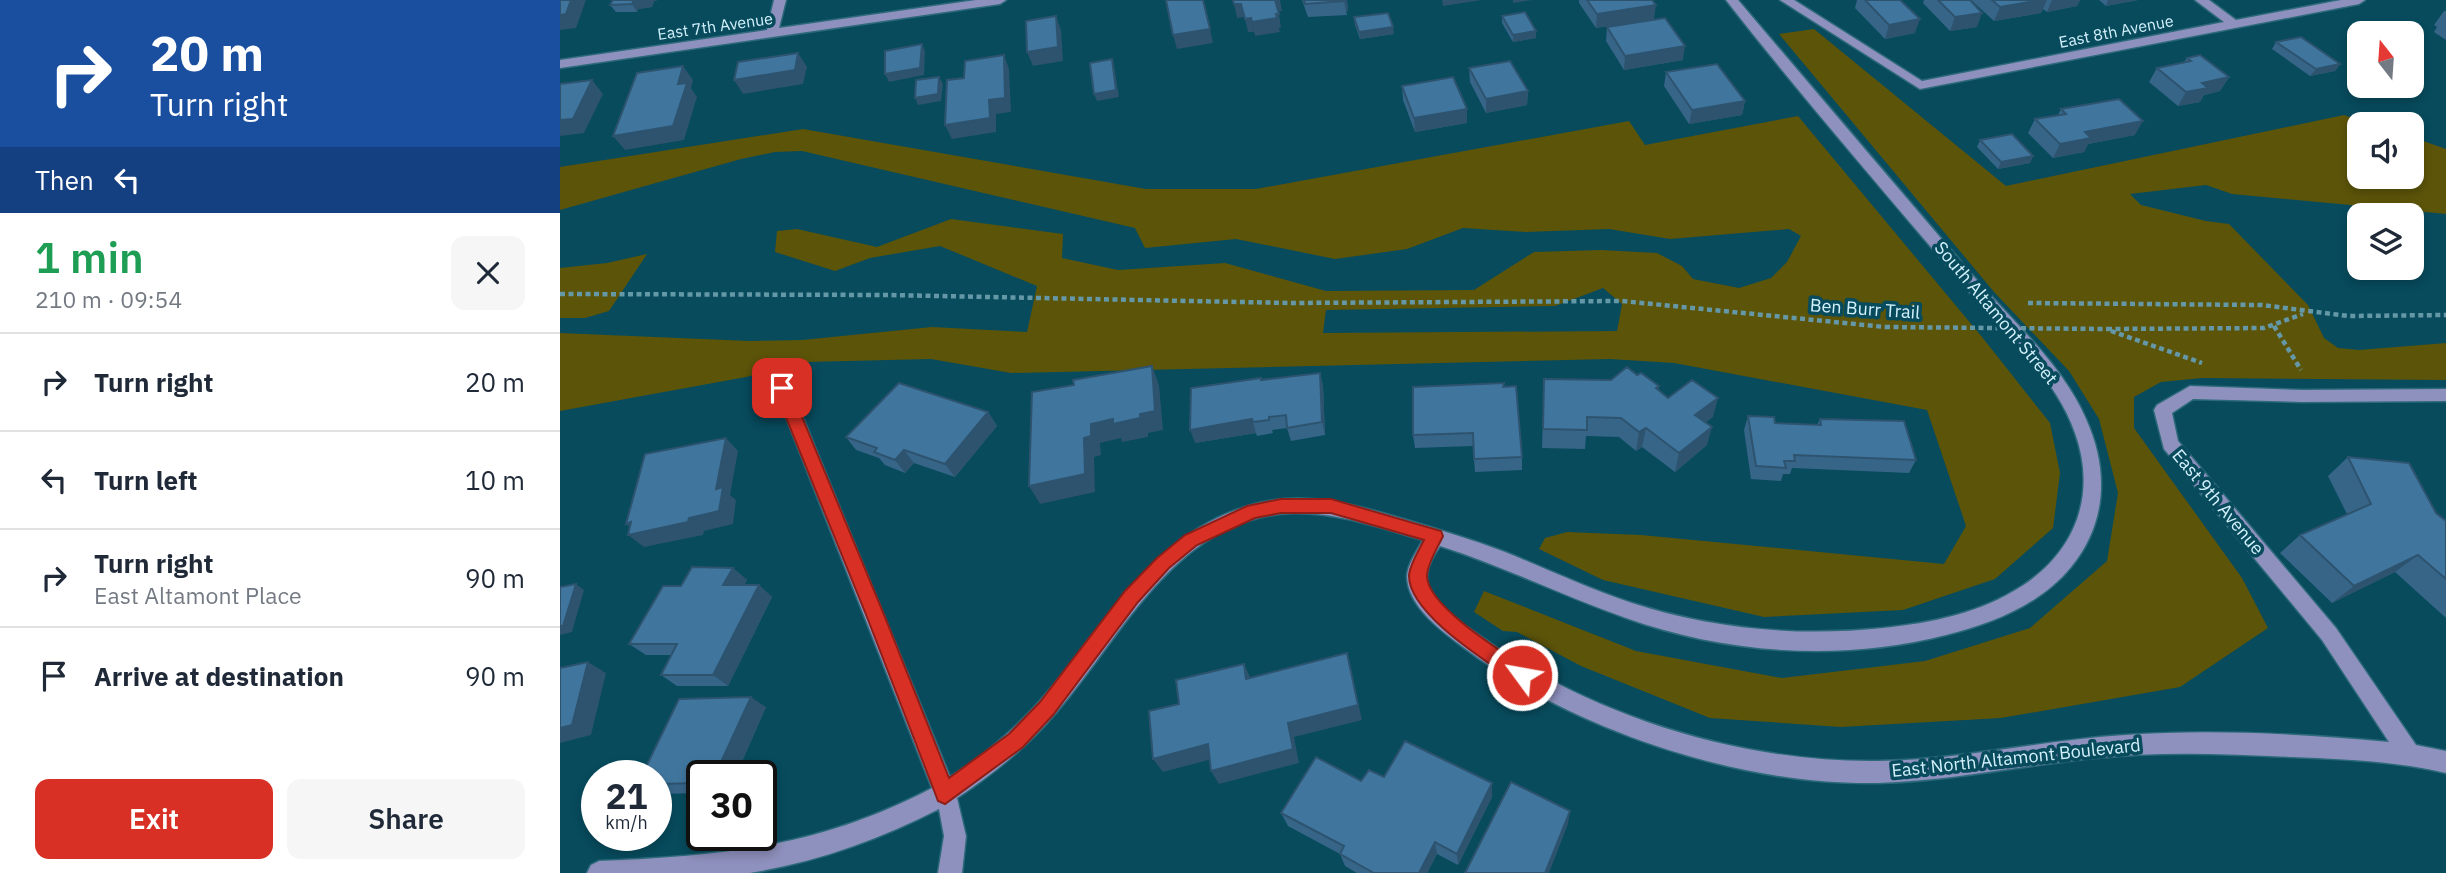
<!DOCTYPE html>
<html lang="en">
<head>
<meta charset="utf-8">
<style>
	body { margin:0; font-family:"IBM Plex Sans",sans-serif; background:#f6f6f7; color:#1f2937; height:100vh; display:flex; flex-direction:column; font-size:26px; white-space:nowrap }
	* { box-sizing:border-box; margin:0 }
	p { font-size:23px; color:#747a83 }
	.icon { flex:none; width:38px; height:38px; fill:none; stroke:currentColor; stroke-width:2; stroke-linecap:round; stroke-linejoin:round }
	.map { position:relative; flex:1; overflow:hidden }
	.panel { display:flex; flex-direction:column; background:#fff; width:560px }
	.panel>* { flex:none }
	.banner { background:#1a4fa0; color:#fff; overflow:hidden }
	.needle { width:46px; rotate:343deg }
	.tools { position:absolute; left:1787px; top:21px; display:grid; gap:14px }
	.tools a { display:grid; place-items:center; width:77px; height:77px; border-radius:14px; background:#fff; box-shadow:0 4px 10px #0003; font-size:35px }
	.speed { position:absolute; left:21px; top:760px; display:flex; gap:14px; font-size:35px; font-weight:700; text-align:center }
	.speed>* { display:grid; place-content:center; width:91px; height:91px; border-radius:50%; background:#fff; box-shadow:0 4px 10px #0003; line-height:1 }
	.speed small { font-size:18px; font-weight:400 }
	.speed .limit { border:4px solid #111; border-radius:10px; background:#fff; color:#111 }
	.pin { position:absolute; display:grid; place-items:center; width:60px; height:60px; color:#fff; margin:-30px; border-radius:14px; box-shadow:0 4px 10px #0006 }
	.me { position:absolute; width:77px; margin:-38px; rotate:302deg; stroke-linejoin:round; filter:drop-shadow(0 0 5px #0008) }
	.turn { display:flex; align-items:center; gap:24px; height:147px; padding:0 35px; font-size:32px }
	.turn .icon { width:91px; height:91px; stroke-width:2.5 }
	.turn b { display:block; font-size:49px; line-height:60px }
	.then { display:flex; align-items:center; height:66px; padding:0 35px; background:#0003; gap:14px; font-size:26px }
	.round { display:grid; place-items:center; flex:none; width:74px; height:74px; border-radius:14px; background:#f6f6f7 }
	.headline { display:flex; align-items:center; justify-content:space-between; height:119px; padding:0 35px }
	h1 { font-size:42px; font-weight:600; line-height:52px; color:#1e9e55 }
	.button { display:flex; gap:14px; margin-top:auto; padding:14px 35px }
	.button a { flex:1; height:80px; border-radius:14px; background:#d93025; color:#fff; font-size:28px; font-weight:600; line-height:80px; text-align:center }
	.button a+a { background:#f6f6f7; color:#1f2937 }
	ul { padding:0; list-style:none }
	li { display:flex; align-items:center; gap:21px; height:98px; padding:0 35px; border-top:2px solid #e0e1e3 }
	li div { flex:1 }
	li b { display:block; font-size:26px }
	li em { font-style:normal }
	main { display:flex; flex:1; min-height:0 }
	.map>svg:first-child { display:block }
	.green { fill:#5c5409; fill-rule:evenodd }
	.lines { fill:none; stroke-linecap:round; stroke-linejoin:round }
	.minor-casing { stroke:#2c697a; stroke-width:3 }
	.path { stroke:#6598a7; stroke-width:4.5; stroke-dasharray:5 3.5; stroke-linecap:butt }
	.minor { fill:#8e90bd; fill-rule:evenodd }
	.path-bridge { stroke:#6598a7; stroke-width:4.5; stroke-dasharray:5 3.5; stroke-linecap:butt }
	.wall { fill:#376588 }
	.shaded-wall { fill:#2d536f }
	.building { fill:#40769e; stroke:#2d536f; stroke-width:2 }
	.route { fill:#d93025; stroke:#8d1f18; stroke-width:2 }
	.labels { text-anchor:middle; stroke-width:7; stroke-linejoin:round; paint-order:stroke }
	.far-street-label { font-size:16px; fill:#d3f1fc; stroke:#074b5d }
	.street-label { font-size:18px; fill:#d3f1fc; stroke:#074b5d }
</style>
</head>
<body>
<main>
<section class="panel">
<div class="banner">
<div class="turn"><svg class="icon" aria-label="right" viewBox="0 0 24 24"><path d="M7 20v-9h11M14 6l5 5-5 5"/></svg><div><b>20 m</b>Turn right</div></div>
<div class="then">Then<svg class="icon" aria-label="left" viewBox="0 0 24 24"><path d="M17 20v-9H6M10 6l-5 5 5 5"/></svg></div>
</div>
<div class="headline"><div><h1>1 min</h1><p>210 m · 09:54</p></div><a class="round"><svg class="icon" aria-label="close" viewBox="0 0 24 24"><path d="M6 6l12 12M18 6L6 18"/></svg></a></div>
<ul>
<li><svg class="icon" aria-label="right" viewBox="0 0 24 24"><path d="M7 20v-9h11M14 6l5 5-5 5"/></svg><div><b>Turn right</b></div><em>20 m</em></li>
<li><svg class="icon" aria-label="left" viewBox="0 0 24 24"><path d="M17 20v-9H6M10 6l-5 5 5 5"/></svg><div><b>Turn left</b></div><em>10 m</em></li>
<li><svg class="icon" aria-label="right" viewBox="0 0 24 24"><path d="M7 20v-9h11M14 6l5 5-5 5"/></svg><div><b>Turn right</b><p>East Altamont Place</p></div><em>90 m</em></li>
<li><svg class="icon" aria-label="arrive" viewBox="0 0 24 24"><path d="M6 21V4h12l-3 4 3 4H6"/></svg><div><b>Arrive at destination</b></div><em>90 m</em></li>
</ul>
<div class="button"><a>Exit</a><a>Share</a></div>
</section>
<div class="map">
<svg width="1886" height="873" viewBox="0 0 1886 873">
	<rect width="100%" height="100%" fill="#074b5d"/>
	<!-- green -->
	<path class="green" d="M1254 29 1446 186 1784 115 1811 124H1799V177H1852V137L1886 149V214L1672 194 1646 185 1570 194 1581 205 1646 221 1669 224 1748 305 1764 338 1778 348 1799 350 1886 343V380L1642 378 1601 382 1574 397V428L1682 578 1708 628 1620 687 1441 718 1281 727 1150 718 1021 666 957 632 943 631 914 612 924 591 1076 651 1222 678 1365 661 1470 628 1547 561 1558 493 1539 419 1509 371 1434 292 1219 34Z
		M1238 116 1422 337 1490 423 1500 473 1493 528 1435 579 1343 610 1204 617 1043 580 979 549 985 538 1007 532 1081 535 1384 564 1406 526 1367 410 1114 363 1050 359 451 373 371 359 246 362 186 377 0 411V333L190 341 242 340 372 327 467 332 477 286 380 246 310 258 275 271 215 252 217 231 237 229 317 247 391 219 503 234 502 258 558 270 665 263 766 291 914 290 974 252 1041 250 1097 253 1122 266 1133 279 1179 288 1211 278 1227 262 1241 236 1229 229 1110 239 1049 229 966 232 903 228 847 249 775 259 676 239 585 248 575 228 242 151 215 152 181 159 0 210V167L243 129 586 189H696L1069 121 1085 145ZM1043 288 1062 304 1057 331 763 333 766 310 995 306Z
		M87 254 49 311 25 318H0V268L47 263Z"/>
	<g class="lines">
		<defs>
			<path id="minor" d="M214 0H226L219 28 416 0H446L440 4 0 68V60L207 30Z
				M1166 0H1178C1257 93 1336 186 1415 278 1454 323 1502 364 1526 419 1549 470 1547 523 1511 567 1480 605 1431 624 1386 635 1282 662 1166 654 1066 618 1003 596 943 566 880 546 874 555 868 564 867 575 865 600 903 624 920 636 1030 716 1183 763 1318 761 1400 760 1482 740 1565 735 1652 729 1742 734 1829 742L1762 640 1604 449 1594 410 1597 405 1630 386 1742 390 1886 389V401L1742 402 1633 399 1612 413 1618 441 1776 628 1856 745 1886 751V773C1835 761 1783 759 1732 757 1667 754 1601 751 1536 758 1463 765 1391 781 1318 783 1181 786 1013 730 903 647 883 632 848 607 847 577 847 565 857 551 863 540 821 528 777 512 733 513 615 517 562 638 494 715 466 748 433 774 397 798L406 836 402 873H378L384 836 379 809C319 840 256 862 190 873H27L31 865 39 861C163 856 259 847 372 788L207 369 215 363 223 369 390 777C423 756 453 731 479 702 546 626 592 529 699 503 748 491 796 505 843 519 877 529 911 539 945 552 987 569 1029 589 1072 603 1152 629 1239 637 1323 628 1371 623 1421 613 1462 586 1516 551 1537 494 1515 433 1496 378 1448 337 1410 293 1328 196 1244 100 1166 0Z
				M1220 0H1234L1362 81 1664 22 1635 0H1649L1676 20 1781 0H1805L1799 4 1360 89Z"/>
		</defs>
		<!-- minor casing -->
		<use href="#minor" class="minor-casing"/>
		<!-- path -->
		<path class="path" d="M0 294 327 295 732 303 1062 301 1325 327
			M1468 303 1702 305 1788 316 1886 315
			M1714 326 1741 370
			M1547 329 1704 328 1743 314
			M1551 331 1642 363"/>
		<!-- minor -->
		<use href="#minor" class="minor"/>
		<!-- path-bridge -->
		<path class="path-bridge" d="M1325 327 1547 329"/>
	</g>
	<!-- wall -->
	<path class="wall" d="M98 0 94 1 92 7 78 9 77 12H56L50 5Z
		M742 0H787L788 11H786L787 15 748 17Z
		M1019 0H1092L1094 19 1036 28 1019 3Z
		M1297 0H1340L1355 33 1325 39 1295 8Z
		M1364 0H1410L1417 27 1390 31 1363 3Z
		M1411 0H1520L1517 6 1487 12 1483 9 1481 13 1434 21Z
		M1539 0H1578L1546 6Z
		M1884 11H1886V40L1874 32 1877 27 1874 25Z
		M942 16 976 31V38L953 42 942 23Z
		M794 17 834 34 800 39 795 25Z
		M1047 27 1123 60 1064 70 1046 41Z
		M1716 42 1780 64 1775 71 1750 76 1712 49Z
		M1627 58 1669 77 1660 91 1644 95 1640 102 1618 106 1589 82 1597 68 1624 62Z
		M909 68 968 91 967 105 926 113 910 82Z
		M1106 72 1185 101 1182 115 1129 124 1104 86Z
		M842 86 907 123 855 132 843 100Z
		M1501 109 1575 135 1528 144 1524 152 1493 158 1468 133 1475 119 1498 115Z
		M1420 140 1473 156 1470 163 1438 169 1417 147Z
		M760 373 763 386 765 435 731 441 727 428 712 430 713 433 697 436 696 433 635 443 702 380Z
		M1077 375 1099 386 1098 390 1108 398 1153 417 1146 422 1147 445 1115 472 1082 447 1076 451 1059 437 1026 436 1025 449 982 448 984 379 1051 380Z
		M943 387 962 457V470L915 472 913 446 855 448 853 435Z
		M428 412 437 426 395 477 354 463 345 473 325 465 319 458 296 450 286 437Z
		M1188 416 1215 423 1257 425 1260 419 1356 460 1349 473 1232 468 1230 474H1223L1221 481 1191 479 1184 430Z
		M1788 457 1876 513 1886 521V618L1835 572 1772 603 1720 553 1740 535 1787 514 1768 476Z
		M173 568 187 580 184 585H199L212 597 168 686H117L101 675 111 655H86L69 644 121 586Z
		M206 707 176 775H142V793L96 794V775Z
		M824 777 932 797 898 865 877 854 867 873H797L785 866 780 854 728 826 721 813Z"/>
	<!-- shaded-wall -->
	<path class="shaded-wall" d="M11 0H26L16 28 0 30V15Z
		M85 0H98L94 1 92 7 78 9 77 12 72 4 73 2Z
		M714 0H720L722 11H716Z
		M784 0H787L788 11H786Z
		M882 0H922L883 6Z
		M953 0H972L953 3Z
		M1482 0H1487L1481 13 1434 21 1440 7Z
		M1492 0H1520L1517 6 1487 12Z
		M1548 0H1578L1546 6Z
		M674 4H681L684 17 677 18Z
		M1096 5 1094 19 1036 28 1037 14Z
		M1422 13 1417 27 1390 31 1395 17Z
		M716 14H719L721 28H719L720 32 695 36 692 22Z
		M496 16 501 30 503 61 473 66 467 52Z
		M691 18 694 32H688L685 19Z
		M1360 19 1355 33 1325 39 1329 25Z
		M833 27 834 34 800 39 799 32Z
		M650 29 653 43 617 49 613 35Z
		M976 31V38L953 42V35Z
		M362 44 365 51 364 75 329 82 325 74Z
		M1125 46 1123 60 1064 70 1065 56Z
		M238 53 247 67 243 84 183 94 174 80Z
		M444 55 449 69 451 112 436 114V132L392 139 385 125 429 100Z
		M552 59 554 66 559 97 537 101 534 94Z
		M1780 64 1775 71 1750 76 1756 69Z
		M123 66 133 80 131 88 137 97 124 140 65 150 53 136 118 84Z
		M379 77 383 84 381 101 358 105 355 98Z
		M1669 77 1660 91 1644 95 1640 102 1618 106 1626 92 1642 83Z
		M32 80 43 94 24 133 0 136V120Z
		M968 91 967 105 926 113V99Z
		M1185 101 1182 115 1129 124 1132 110Z
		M907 109V123L855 132 854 118Z
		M1583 121 1575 135 1528 144 1524 152 1493 158 1500 144 1525 132Z
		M1473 156 1470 163 1438 169 1441 162Z
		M592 366 599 385 603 430 588 433V437L562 442 561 438 540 443 541 455 534 457 535 492 480 504 469 486 524 438 531 424 580 414Z
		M760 373 763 386 765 435 762 422Z
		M1158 398 1153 417 1131 433 1135 415Z
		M428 412 437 426 395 477 385 464Z
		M692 419 696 433 635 443 630 430Z
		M1152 427 1147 445 1115 472 1119 453Z
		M1086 428 1082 447 1076 451 1079 432Z
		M166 438 178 451 170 495 176 500 173 524 144 531 143 535 84 547 68 535 77 533 66 524 129 518 156 489Z
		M344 450 354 463 345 473 335 460Z
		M1858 555 1835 572 1772 603 1794 586Z
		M173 568 187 580 178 597 163 585Z
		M16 584 24 590 12 632 0 635V626Z
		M199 585 212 597 168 686 153 675Z
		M787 653 802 720 734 737 739 763 659 784 651 771 728 723Z
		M28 662 46 673 31 735 0 743V728Z
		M684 664 691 679H686Z
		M191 697 206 707 176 775H155Z
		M648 744 656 758 603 772 593 759Z
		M932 783V797L898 865 897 854Z
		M1010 811 1008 824 989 873H985Z
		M875 842 877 854 867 873H859Z"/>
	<!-- building -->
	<path class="building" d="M0 0H11L6 14 0 15Z
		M53 0H85L73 2 72 4 50 5Z
		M606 0H643L650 29 613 35Z
		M673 0H715L719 14H716L717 18 692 22 691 18 685 19 681 4H674Z
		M744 0H785V1L745 4Z
		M1027 0H1092L1096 5 1037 14Z
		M1305 0H1340L1360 19 1329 25Z
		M1378 0H1410L1422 13 1395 17Z
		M1432 0H1482L1440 7Z
		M965 12 976 31 953 35 942 16Z
		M828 13 833 27 799 32 794 17Z
		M496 16 498 47 467 52 466 21Z
		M1105 18 1125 46 1065 56 1047 27Z
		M1741 37 1780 64 1756 69 1716 42Z
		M362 44 360 68 325 74V51Z
		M238 53 235 70 174 80 178 62Z
		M444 55 445 98 429 100 430 118 385 125 387 80 404 78 405 61Z
		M1640 55 1669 77 1642 83 1648 88 1626 92 1597 68 1631 61 1627 58Z
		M552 59 556 90 534 94 530 63Z
		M950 61 968 91 926 99 909 68Z
		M1157 64 1185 101 1132 110 1106 72Z
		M123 66 118 84 127 83 113 126 53 136 77 73Z
		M379 77 378 94 355 98 356 80Z
		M893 77 907 109 854 118 842 86Z
		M32 80 13 119 0 120V84Z
		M1559 99 1583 121 1525 132 1531 138 1500 144 1475 119 1506 114 1501 109Z
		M1452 134 1473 156 1441 162 1420 140Z
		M592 366 595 411 580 414V418L553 424V419L531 424V436L524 438 525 474 469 486 472 392 514 385 513 380Z
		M1067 367 1077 375 1081 373 1099 386 1096 388 1108 398 1132 380 1158 398 1135 415 1152 427 1119 453 1086 428 1079 432 1061 418 1027 417V430L983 429 984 379 1051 380Z
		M760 373 762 422 727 428 726 415 709 417V420L693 422 692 419 630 430 631 388 701 378V380Z
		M339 383 428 412 385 464 344 450 335 460 314 452 317 448 286 437Z
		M944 383 943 387 956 386 962 457 914 459 913 433 853 435V387Z
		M1188 416 1214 417 1215 423 1261 425 1260 419 1344 421 1356 460 1234 455 1235 461H1224L1226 468 1196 466Z
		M166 438 156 489 163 487 159 511 129 518 128 522 68 535 71 522 66 524 85 454Z
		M1788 457 1849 463 1876 513 1886 521V579L1858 555 1794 586 1740 535 1811 504Z
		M132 567 173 568 163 585H199L153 675H101L117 644H69L103 586H121Z
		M16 584 3 626H0V587Z
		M787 653 798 705 728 723 733 749 651 771 648 744 593 759 589 711 619 704 616 680 684 664 686 679Z
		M28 662 12 725 0 728V668Z
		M191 697 155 775H142V783L96 784V775H82L119 699Z
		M845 741 932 783 897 854 875 842 859 873H814L780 854 784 846 721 813 756 757 801 781 809 770 824 777Z
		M951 782 1010 811 985 873H905Z"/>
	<!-- route -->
	<path class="route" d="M222 383 230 388 325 617 389 778 449 734 480 702 565 591 597 558 625 535 687 506 721 499H771L881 531 883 536C878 547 867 564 867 576 867 606 944 653 968 669L971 675 968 681 962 684 955 681C926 661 848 613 849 575 850 564 859 550 864 540L771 513H721L695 518 637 545 609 568 578 602 493 715 463 747 385 804 378 801 375 793 307 617 214 388Z"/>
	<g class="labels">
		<!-- far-street labels -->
		<g class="far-street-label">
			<text transform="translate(155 26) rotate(-8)" y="6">East 7th Avenue</text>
			<text transform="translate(1556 31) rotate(-11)" y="6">East 8th Avenue</text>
		</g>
		<!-- street labels -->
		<g class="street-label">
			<text transform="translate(1305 309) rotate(4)" y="6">Ben Burr Trail</text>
			<text transform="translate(1436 313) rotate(50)" y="6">South Altamont Street</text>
			<text transform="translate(1658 502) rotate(50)" y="6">East 9th Avenue</text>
			<text transform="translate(1456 758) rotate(-6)" y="6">East North Altamont Boulevard</text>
		</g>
	</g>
</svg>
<div class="tools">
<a><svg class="needle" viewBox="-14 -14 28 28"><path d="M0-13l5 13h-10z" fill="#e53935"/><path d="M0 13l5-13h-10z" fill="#747a83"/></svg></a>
<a><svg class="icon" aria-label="sound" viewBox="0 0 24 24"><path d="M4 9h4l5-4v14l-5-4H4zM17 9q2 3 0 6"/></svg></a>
<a><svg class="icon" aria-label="layers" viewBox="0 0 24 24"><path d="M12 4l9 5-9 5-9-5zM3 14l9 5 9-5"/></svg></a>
</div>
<div class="speed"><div>21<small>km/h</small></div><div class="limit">30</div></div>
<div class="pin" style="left:222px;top:388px;background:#d93025"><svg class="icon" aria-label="arrive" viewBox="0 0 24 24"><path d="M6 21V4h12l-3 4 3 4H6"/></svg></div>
<svg class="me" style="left:962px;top:675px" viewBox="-20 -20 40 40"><circle r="17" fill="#d93025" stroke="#fff" stroke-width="3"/><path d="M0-11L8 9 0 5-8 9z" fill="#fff"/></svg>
</div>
</main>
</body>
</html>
